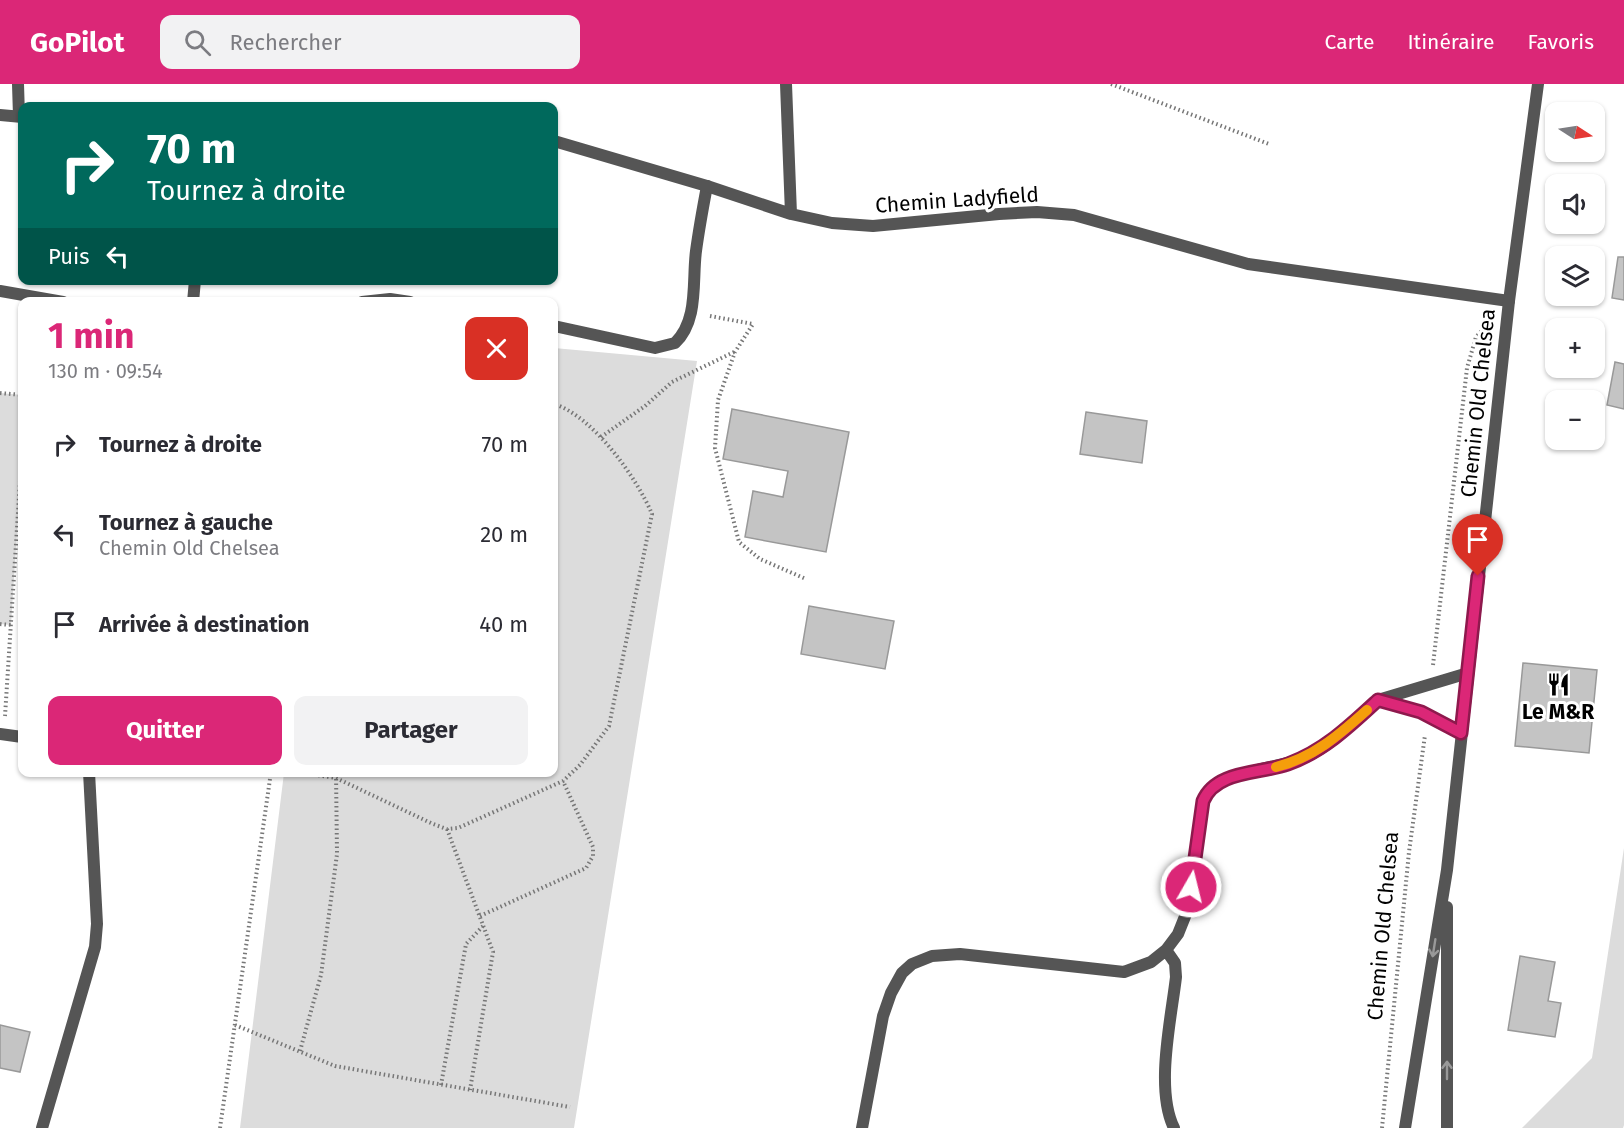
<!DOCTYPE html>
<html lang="fr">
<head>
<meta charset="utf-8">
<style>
	body { margin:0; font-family:"Fira Sans",sans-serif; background:#f2f2f3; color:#2b2b33; height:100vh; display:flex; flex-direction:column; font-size:22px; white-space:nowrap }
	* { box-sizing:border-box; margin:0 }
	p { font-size:20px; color:#7c7c81 }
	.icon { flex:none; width:33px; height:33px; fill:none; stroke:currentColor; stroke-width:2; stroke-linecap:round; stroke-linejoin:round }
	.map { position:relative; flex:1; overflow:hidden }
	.panel { position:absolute; left:18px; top:213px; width:540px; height:480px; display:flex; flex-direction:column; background:#fff; border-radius:12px; box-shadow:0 2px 4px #0004 }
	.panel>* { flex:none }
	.guide { position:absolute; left:18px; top:18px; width:540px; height:183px; border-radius:12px; box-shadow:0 2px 4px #0004; background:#00695c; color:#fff; overflow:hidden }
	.needle { width:39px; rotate:102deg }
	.buttons { position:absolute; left:1545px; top:18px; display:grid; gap:12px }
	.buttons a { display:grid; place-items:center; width:60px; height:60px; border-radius:12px; background:#fff; box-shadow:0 2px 4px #0004; font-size:30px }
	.pin { position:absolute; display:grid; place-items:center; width:51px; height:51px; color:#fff; margin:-62px -26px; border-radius:50% 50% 50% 0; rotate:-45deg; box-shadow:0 0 6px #0007 }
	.pin .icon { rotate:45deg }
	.me { position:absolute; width:66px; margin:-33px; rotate:8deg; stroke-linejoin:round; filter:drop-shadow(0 0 4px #0008) }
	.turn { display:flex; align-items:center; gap:21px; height:126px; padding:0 30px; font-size:27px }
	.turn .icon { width:78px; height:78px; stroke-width:2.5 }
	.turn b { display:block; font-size:42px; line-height:51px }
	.then { display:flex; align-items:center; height:57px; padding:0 30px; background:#0003; gap:12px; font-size:22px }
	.round { display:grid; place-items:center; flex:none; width:63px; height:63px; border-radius:12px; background:#f2f2f3 }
	.summary { display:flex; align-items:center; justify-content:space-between; height:102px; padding:0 30px }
	h1 { font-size:36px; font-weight:700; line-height:45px; color:#db2777 }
	.button { display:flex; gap:12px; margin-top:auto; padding:12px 30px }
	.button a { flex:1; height:69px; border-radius:12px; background:#db2777; color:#fff; font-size:24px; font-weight:700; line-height:69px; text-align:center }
	.button a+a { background:#f2f2f3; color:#2b2b33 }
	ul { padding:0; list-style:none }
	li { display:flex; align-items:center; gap:18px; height:90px; padding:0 30px }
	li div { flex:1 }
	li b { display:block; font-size:22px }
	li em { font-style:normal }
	header { display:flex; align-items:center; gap:36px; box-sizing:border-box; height:84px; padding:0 30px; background:#db2777; color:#fff }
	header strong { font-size:28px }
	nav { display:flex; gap:33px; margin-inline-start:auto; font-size:21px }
	.search { width:420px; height:54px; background:#f2f2f3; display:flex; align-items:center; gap:15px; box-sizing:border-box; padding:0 21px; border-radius:12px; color:#7c7c81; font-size:22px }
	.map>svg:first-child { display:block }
	.green { fill:#dcdcdc }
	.building { fill:#c4c4c4; stroke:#999; stroke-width:1.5 }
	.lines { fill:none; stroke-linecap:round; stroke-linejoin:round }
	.path { stroke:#777; stroke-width:4; stroke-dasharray:1.5 3; stroke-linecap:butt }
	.service { stroke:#555; stroke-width:12 }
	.minor { stroke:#555; stroke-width:12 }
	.tertiary { stroke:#555; stroke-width:12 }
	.oneway { stroke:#999 }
	.route-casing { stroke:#8e194d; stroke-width:15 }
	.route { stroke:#db2777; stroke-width:10 }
	.slow { stroke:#f59e0b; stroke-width:10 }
	.labels { text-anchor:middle; stroke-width:6; stroke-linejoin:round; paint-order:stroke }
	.street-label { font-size:21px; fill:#000; stroke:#fff }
	.poi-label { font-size:21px; font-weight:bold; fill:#000; stroke:#fff }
</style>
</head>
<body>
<header>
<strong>GoPilot</strong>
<div class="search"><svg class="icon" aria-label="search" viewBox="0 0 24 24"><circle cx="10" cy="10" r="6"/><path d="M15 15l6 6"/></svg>Rechercher</div>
<nav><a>Carte</a><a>Itinéraire</a><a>Favoris</a></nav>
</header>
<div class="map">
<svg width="1624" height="1044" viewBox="0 0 1624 1044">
	<rect width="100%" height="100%" fill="#fff"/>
	<!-- green -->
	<path class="green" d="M554 264 697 277 574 1044H240L284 689 554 688Z
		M0 309 22 311V366L11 541 0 540Z
		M1624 764V1041L1623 1044H1522L1592 974Z"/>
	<!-- building -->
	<path class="building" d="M1618 173H1624V216L1612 214Z
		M1615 278 1624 280V325L1607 321Z
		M732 325 849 348 826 468 745 453 753 407 783 413 788 387 723 375Z
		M1086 328 1147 337 1142 379 1080 370Z
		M809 522 894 537 885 585 801 570Z
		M1523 579 1597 586 1589 669 1515 662Z
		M1520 872 1555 878 1548 917 1561 919 1555 953 1508 946Z
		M0 941 30 948 20 988 0 984Z"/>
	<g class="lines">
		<!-- path -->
		<path class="path" d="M1111 0 1269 60
			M710 232 753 240 735 268 718 316 715 364 739 458 760 475 806 495
			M0 309 22 311
			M601 353 645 322 672 298 734 268
			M0 540 11 541
			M1433 581 1467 284 1476 253 1486 242
			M5 632 22 366
			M296 688 336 694 433 740 447 745 458 744 563 697 580 681 609 642 652 430C637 394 593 332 554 320
			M447 745 493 868 470 1006
			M480 832 586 784 593 772V763L563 697
			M235 941 335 982 570 1023
			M300 967 321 891 337 770 336 688
			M441 1001 466 860 483 842
			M220 1044 271 688
			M1382 1044 1409 768 1425 651"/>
		<!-- service -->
		<path class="service" d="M0 207 63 218
			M362 218 390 215 410 218
			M554 242 655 264 675 259C699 236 692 197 696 167 699 145 703 123 707 102
			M0 650 22 653
			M1166 866 1175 879 1176 893C1171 936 1155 1005 1174 1044
			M862 1044 883 932 891 909 902 889 912 880 932 872 960 870 1124 888 1151 878 1166 866 1178 850 1188 825 1203 717C1216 686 1276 686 1306 673 1334 660 1356 636 1378 616"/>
		<!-- minor -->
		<path class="minor" d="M18 0 19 32
			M786 0 791 130
			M0 31 22 33
			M554 57 707 102 791 130 832 139 873 142 999 130 1037 128 1074 131 1248 180 1509 217
			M193 218 195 196
			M42 1044 95 863 97 840 89 688"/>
		<!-- tertiary -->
		<path class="tertiary" d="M1378 616 1468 589
			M1379 616 1421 628 1461 649
			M1447 823V1044
			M1405 1044 1447 786 1509 217 1538 0"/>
	</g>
	<!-- one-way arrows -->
	<defs><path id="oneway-shaft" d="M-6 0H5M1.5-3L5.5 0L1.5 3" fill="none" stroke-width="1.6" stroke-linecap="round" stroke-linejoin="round" transform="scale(1.5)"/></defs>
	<g class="oneway">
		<use href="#oneway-shaft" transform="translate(1434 864) rotate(99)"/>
		<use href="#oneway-shaft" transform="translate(1447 986) rotate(-90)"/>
	</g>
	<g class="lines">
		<defs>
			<path id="route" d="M1191 803 1203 717C1216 686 1260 690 1288 680 1324 667 1351 641 1378 616L1421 628 1461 649 1478 492"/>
		</defs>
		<!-- route casing -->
		<use href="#route" class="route-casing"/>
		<!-- route -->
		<use href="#route" class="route"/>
		<!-- slow -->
		<path class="slow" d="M1276 683C1313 674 1339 651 1367 626"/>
	</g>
	<!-- icons -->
	<defs>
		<symbol id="restaurant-bare" viewBox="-9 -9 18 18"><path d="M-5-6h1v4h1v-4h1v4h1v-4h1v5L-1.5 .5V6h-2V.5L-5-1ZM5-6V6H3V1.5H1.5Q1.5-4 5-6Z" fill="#000" stroke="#fff" stroke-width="2.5" paint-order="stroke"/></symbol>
	</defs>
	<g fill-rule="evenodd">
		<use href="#restaurant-bare" x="1542" y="584" width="33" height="33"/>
	</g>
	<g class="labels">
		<!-- street labels -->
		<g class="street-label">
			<text transform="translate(957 116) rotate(-4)" y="7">Chemin Ladyfield</text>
			<text transform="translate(1478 319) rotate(-84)" y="7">Chemin Old Chelsea</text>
			<text transform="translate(1383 842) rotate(-85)" y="7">Chemin Old Chelsea</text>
		</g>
		<!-- poi labels -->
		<g class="poi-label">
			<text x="1558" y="635">Le M&amp;R</text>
		</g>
	</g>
</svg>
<div class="buttons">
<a><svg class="needle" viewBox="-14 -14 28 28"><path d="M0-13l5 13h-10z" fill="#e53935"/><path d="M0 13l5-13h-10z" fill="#7c7c81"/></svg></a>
<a><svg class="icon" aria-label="sound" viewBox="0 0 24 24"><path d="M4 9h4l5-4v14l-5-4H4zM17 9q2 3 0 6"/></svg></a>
<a><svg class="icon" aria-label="layers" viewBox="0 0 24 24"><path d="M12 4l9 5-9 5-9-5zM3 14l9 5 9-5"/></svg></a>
<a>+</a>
<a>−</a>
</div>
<div class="pin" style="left:1478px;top:492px;background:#d93025"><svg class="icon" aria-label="arrive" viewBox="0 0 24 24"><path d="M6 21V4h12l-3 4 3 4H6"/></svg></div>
<svg class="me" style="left:1191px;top:803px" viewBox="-20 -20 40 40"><circle r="17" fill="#db2777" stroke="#fff" stroke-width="3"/><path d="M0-11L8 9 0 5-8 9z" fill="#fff"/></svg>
<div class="guide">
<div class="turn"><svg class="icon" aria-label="right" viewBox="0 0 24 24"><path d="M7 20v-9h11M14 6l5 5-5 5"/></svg><div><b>70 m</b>Tournez à droite</div></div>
<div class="then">Puis<svg class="icon" aria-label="left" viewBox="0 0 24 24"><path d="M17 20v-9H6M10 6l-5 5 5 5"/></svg></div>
</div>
<section class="panel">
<div class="summary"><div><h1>1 min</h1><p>130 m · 09:54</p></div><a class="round" style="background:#d93025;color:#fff"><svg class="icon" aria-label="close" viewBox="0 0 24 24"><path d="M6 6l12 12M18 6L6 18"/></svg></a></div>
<ul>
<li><svg class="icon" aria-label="right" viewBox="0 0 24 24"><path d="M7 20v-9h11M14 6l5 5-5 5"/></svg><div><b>Tournez à droite</b></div><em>70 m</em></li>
<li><svg class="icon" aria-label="left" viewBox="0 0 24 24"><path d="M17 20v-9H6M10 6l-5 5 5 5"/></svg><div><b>Tournez à gauche</b><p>Chemin Old Chelsea</p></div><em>20 m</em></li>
<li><svg class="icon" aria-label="arrive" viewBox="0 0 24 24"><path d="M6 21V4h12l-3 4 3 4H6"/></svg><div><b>Arrivée à destination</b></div><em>40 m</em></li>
</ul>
<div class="button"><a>Quitter</a><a>Partager</a></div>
</section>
</div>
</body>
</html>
